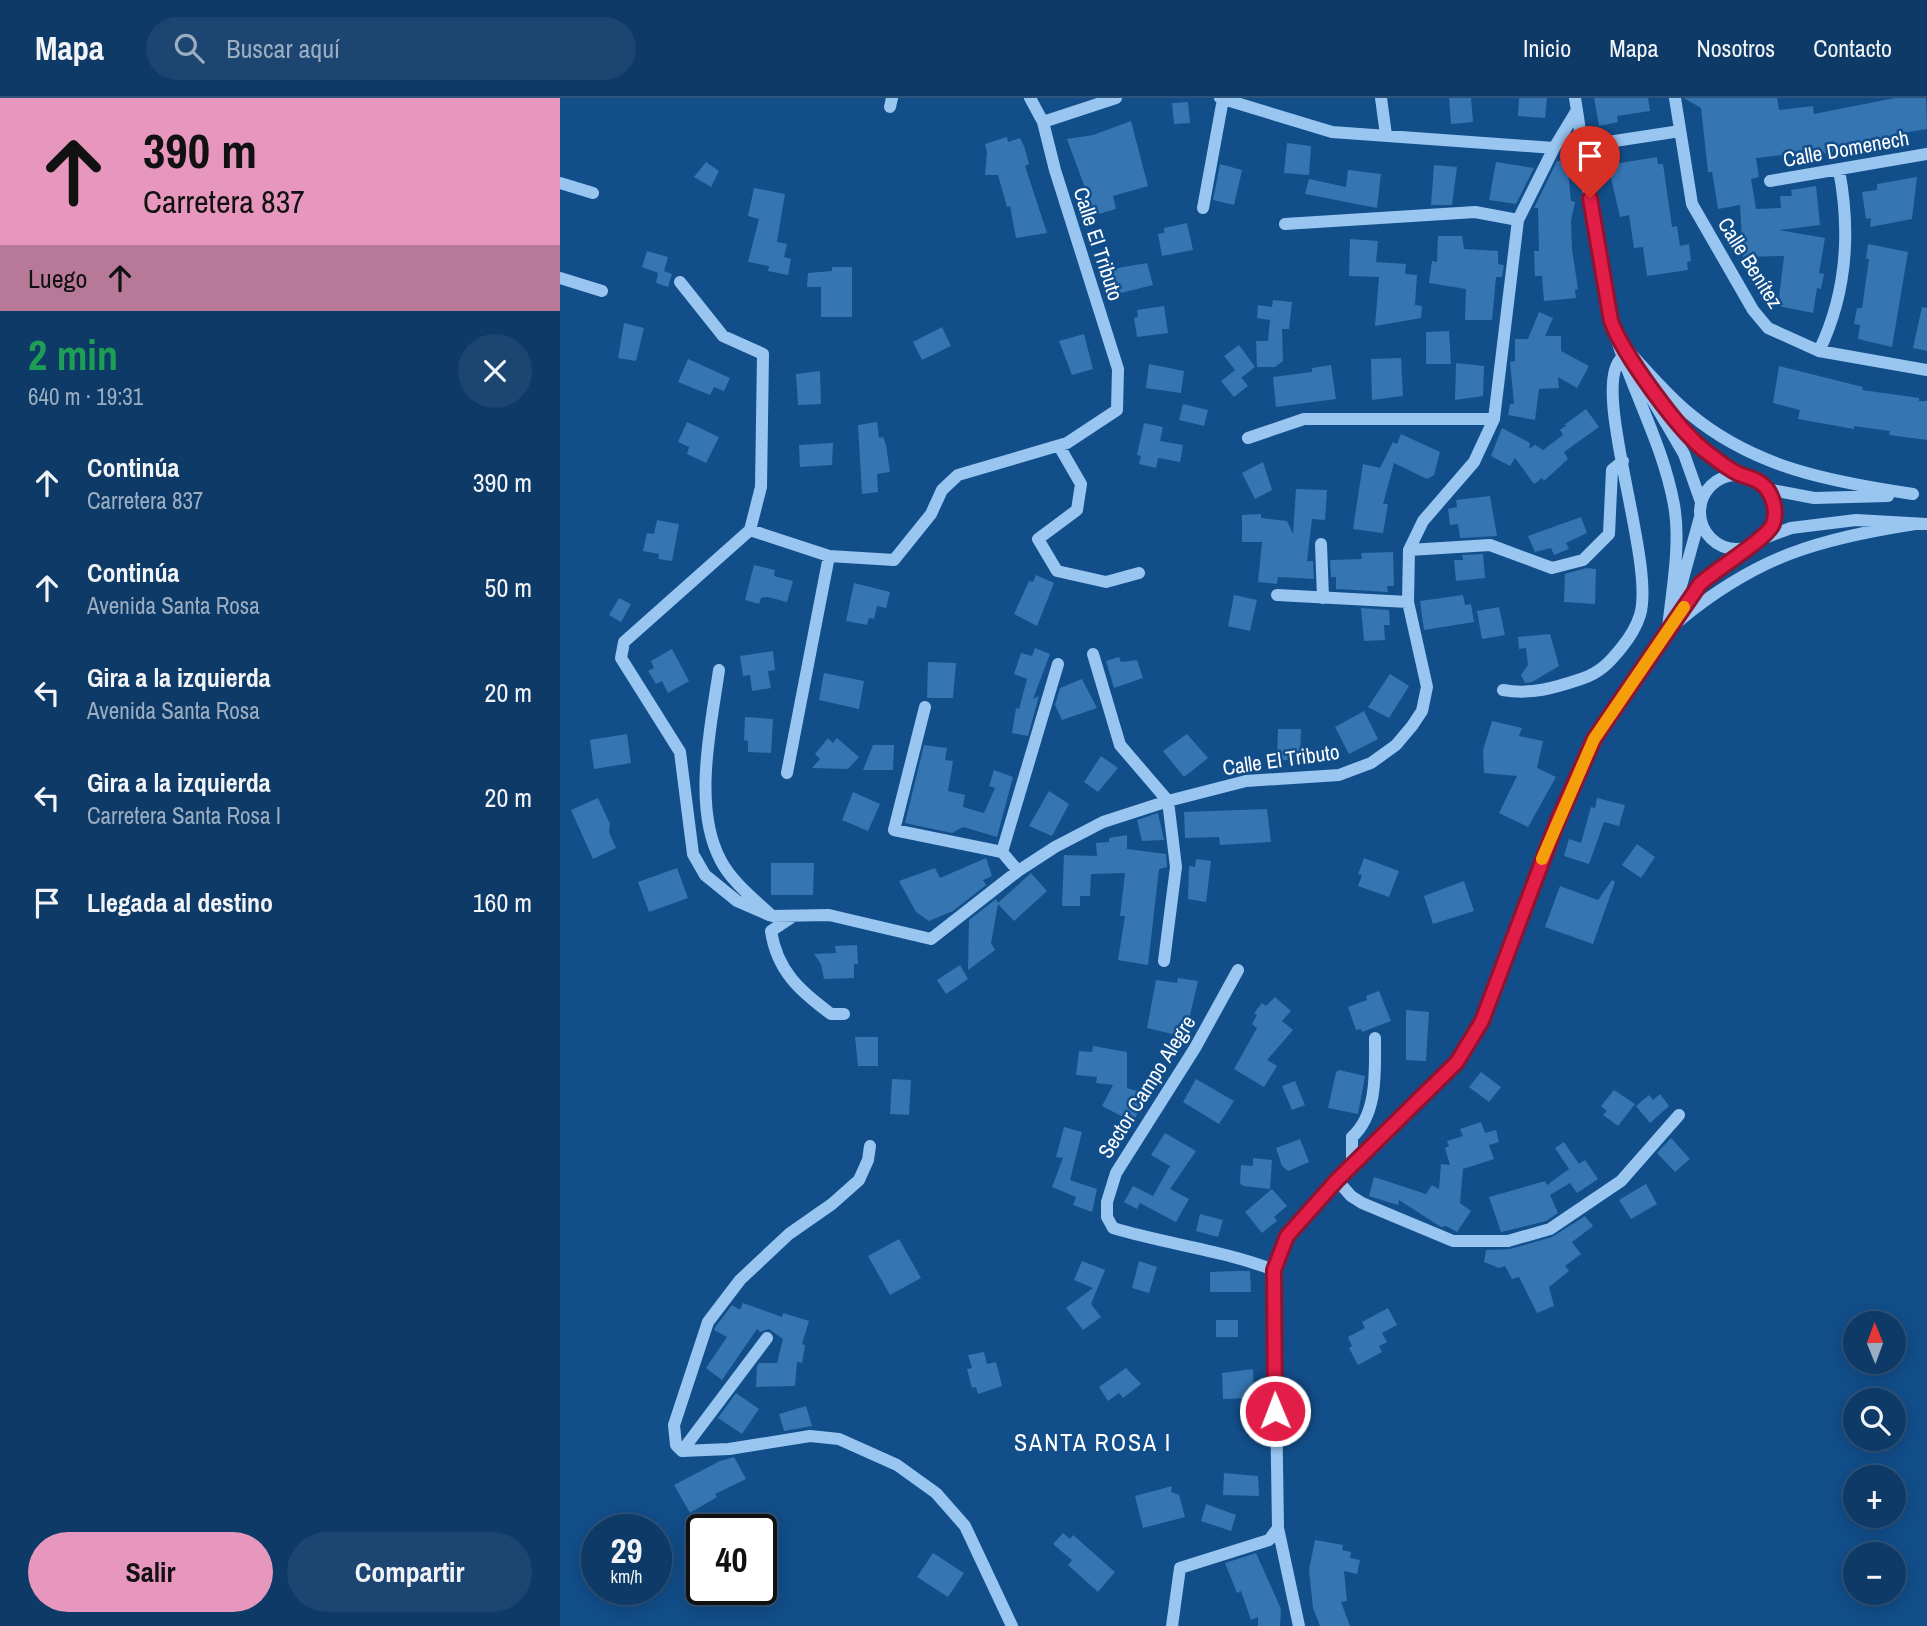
<!DOCTYPE html>
<html lang="es">
<head>
<meta charset="utf-8">
<style>
	body { margin:0; font-family:"Archivo Narrow",sans-serif; background:#1c4571; color:#f1f3f6; height:100vh; display:flex; flex-direction:column; font-size:26px; white-space:nowrap }
	* { box-sizing:border-box; margin:0 }
	p { font-size:23px; color:#9badc0 }
	.icon { flex:none; width:38px; height:38px; fill:none; stroke:currentColor; stroke-width:2; stroke-linecap:round; stroke-linejoin:round }
	.map { position:relative; flex:1; overflow:hidden }
	.details { display:flex; flex-direction:column; background:#0e3a68; width:560px }
	.details>* { flex:none }
	.hud { background:#e797bd; color:#111; overflow:hidden }
	.needle { width:46px; rotate:359deg }
	.buttons { position:absolute; left:1283px; top:1213px; display:grid; gap:14px }
	.buttons a { display:grid; place-items:center; width:63px; height:63px; border-radius:50%; background:#0e3a68; box-shadow:0 4px 18px #0003,0 0 0 2px #2e547c; font-size:35px }
	.speed { position:absolute; left:21px; top:1416px; display:flex; gap:14px; font-size:35px; font-weight:700; text-align:center }
	.speed>* { display:grid; place-content:center; width:91px; height:91px; border-radius:50%; background:#0e3a68; box-shadow:0 4px 18px #0003,0 0 0 2px #2e547c; line-height:1 }
	.speed small { font-size:18px; font-weight:400 }
	.speed .limit { border:4px solid #111; border-radius:10px; background:#fff; color:#111 }
	.pin { position:absolute; display:grid; place-items:center; width:60px; height:60px; color:#fff; margin:-72px -30px; border-radius:50% 50% 50% 0; rotate:-45deg; box-shadow:0 0 7px #0007 }
	.pin .icon { rotate:45deg }
	.me { position:absolute; width:77px; margin:-38px; rotate:359deg; stroke-linejoin:round; filter:drop-shadow(0 0 5px #0008) }
	.turn { display:flex; align-items:center; gap:24px; height:147px; padding:0 28px; font-size:32px }
	.turn .icon { width:91px; height:91px; stroke-width:2.5 }
	.turn b { display:block; font-size:49px; line-height:60px }
	.then { display:flex; align-items:center; height:66px; padding:0 28px; background:#0003; gap:14px; font-size:26px }
	.round { display:grid; place-items:center; flex:none; width:74px; height:74px; border-radius:37px; background:#1c4571 }
	.head { display:flex; align-items:center; justify-content:space-between; height:119px; padding:0 28px }
	h1 { font-size:42px; font-weight:800; line-height:52px; color:#1e9e55 }
	.cta { display:flex; gap:14px; margin-top:auto; padding:14px 28px }
	.cta a { flex:1; height:80px; border-radius:42px; background:#e797bd; color:#111; font-size:28px; font-weight:800; line-height:80px; text-align:center }
	.cta a+a { background:#1c4571; color:#f1f3f6 }
	ul { padding:0; list-style:none }
	li { display:flex; align-items:center; gap:21px; height:105px; padding:0 28px }
	li div { flex:1 }
	li b { display:block; font-size:26px }
	li em { font-style:normal }
	header { display:flex; align-items:center; gap:42px; box-sizing:border-box; height:98px; padding:0 35px; background:#0e3a68; border-bottom:2px solid #2e547c }
	header strong { font-size:33px }
	nav { display:flex; gap:38px; margin-inline-start:auto; font-size:24px }
	.search { width:490px; height:63px; background:#1c4571; display:flex; align-items:center; gap:18px; box-sizing:border-box; padding:0 24px; border-radius:38px; color:#9badc0; font-size:26px }
	main { display:flex; flex:1; min-height:0 }
	.map>svg:first-child { display:block }
	.building { fill:#3575b2 }
	.lines { fill:none; stroke-linecap:round; stroke-linejoin:round }
	.minor { stroke:#98c6f1; stroke-width:12 }
	.route-casing { stroke:#92132f; stroke-width:18 }
	.route { stroke:#e11d48; stroke-width:12 }
	.slow { stroke:#f59e0b; stroke-width:12 }
	.labels { text-anchor:middle; stroke-width:5; stroke-linejoin:round; paint-order:stroke }
	.street-label { font-size:21px; fill:#fff; stroke:#124e8a }
	.quarter-label { font-size:24px; letter-spacing:2px; fill:#fff; stroke:#124e8a }
</style>
</head>
<body>
<header>
<strong>Mapa</strong>
<div class="search"><svg class="icon" aria-label="search" viewBox="0 0 24 24"><circle cx="10" cy="10" r="6"/><path d="M15 15l6 6"/></svg>Buscar aquí</div>
<nav><a>Inicio</a><a>Mapa</a><a>Nosotros</a><a>Contacto</a></nav>
</header>
<main>
<section class="details">
<div class="hud">
<div class="turn"><svg class="icon" aria-label="ahead" viewBox="0 0 24 24"><path d="M12 20V5M6 11l6-6 6 6"/></svg><div><b>390 m</b>Carretera 837</div></div>
<div class="then">Luego<svg class="icon" aria-label="ahead" viewBox="0 0 24 24"><path d="M12 20V5M6 11l6-6 6 6"/></svg></div>
</div>
<div class="head"><div><h1>2 min</h1><p>640 m · 19:31</p></div><a class="round"><svg class="icon" aria-label="close" viewBox="0 0 24 24"><path d="M6 6l12 12M18 6L6 18"/></svg></a></div>
<ul>
<li><svg class="icon" aria-label="ahead" viewBox="0 0 24 24"><path d="M12 20V5M6 11l6-6 6 6"/></svg><div><b>Continúa</b><p>Carretera 837</p></div><em>390 m</em></li>
<li><svg class="icon" aria-label="ahead" viewBox="0 0 24 24"><path d="M12 20V5M6 11l6-6 6 6"/></svg><div><b>Continúa</b><p>Avenida Santa Rosa</p></div><em>50 m</em></li>
<li><svg class="icon" aria-label="left" viewBox="0 0 24 24"><path d="M17 20v-9H6M10 6l-5 5 5 5"/></svg><div><b>Gira a la izquierda</b><p>Avenida Santa Rosa</p></div><em>20 m</em></li>
<li><svg class="icon" aria-label="left" viewBox="0 0 24 24"><path d="M17 20v-9H6M10 6l-5 5 5 5"/></svg><div><b>Gira a la izquierda</b><p>Carretera Santa Rosa I</p></div><em>20 m</em></li>
<li><svg class="icon" aria-label="arrive" viewBox="0 0 24 24"><path d="M6 21V4h12l-3 4 3 4H6"/></svg><div><b>Llegada al destino</b></div><em>160 m</em></li>
</ul>
<div class="cta"><a>Salir</a><a>Compartir</a></div>
</section>
<div class="map">
<svg width="1367" height="1528" viewBox="0 0 1367 1528">
	<rect width="100%" height="100%" fill="#124e8a"/>
	<!-- building -->
	<path class="building" d="M889 0H911L913 24 891 26Z
		M959 0H987L985 20 958 18Z
		M1034 0H1088L1090 13 1057 18 1058 24 1039 28Z
		M1124 0H1217L1219 12 1253 8 1254 16 1335 0H1366L1367 31 1342 35 1343 40 1304 43 1297 50 1291 45 1275 48 1271 60 1262 53H1255L1196 60 1199 79 1191 81 1196 111 1221 110 1220 98H1232L1231 92 1256 88 1260 127 1219 132 1265 140 1259 175 1264 176 1261 191 1257 190 1253 215 1218 208 1224 158 1183 159 1180 107 1158 111 1152 74H1148L1141 10Z
		M628 4 630 25 614 26 612 5Z
		M571 23 588 88 553 98 556 111 535 117 507 41 533 37Z
		M447 39 448 44 460 40 464 48 469 66 465 68 487 135 456 140 450 108 447 109 438 77H425L427 54 425 46Z
		M727 45 751 48 749 77 724 75Z
		M1097 59 1098 66H1103L1112 129 1117 128 1120 148 1129 146 1131 163 1127 164 1128 172 1087 178 1083 149 1074 150 1069 117 1060 119 1048 67Z
		M997 63H1007L1011 103 1015 104 1011 123 1012 151 1018 191 1015 192 1016 200 984 203 982 178H975L974 153H979L978 110H974Z
		M146 64 159 73 151 89 134 79Z
		M936 64 974 70 956 106 929 102Z
		M660 66 682 72 674 107 653 102Z
		M874 67 897 69 892 107H871Z
		M788 72 821 76 817 110 745 96 749 81 786 89Z
		M1357 79 1352 121 1310 129 1311 120 1306 121 1302 94 1317 92V86Z
		M194 90 225 96 217 144 227 146 224 159 231 161 228 177 208 173 209 168 188 164 199 121 188 118Z
		M627 125 633 152 602 158 598 136 604 135V130Z
		M878 138H902L904 151 938 153V166L944 167 942 179H936L932 222H905L906 191 869 185 872 163 877 164Z
		M790 141 818 143 816 164 846 166 845 176 857 177 855 207 862 208 861 220 815 228 819 179 789 178Z
		M1308 146 1348 154 1332 249 1298 241 1300 227 1294 226 1297 210H1302L1309 161H1306Z
		M87 153 108 159 104 173 112 176 108 189 96 185 98 175 82 169Z
		M587 165 593 187 553 197 547 172Z
		M272 169H292V219H261V189H247L248 175 272 173Z
		M713 202 732 204 729 231H722L723 263 715 269H697L696 243H708L710 222 697 220 698 207 712 209Z
		M604 208 608 235 577 239 574 220 578 219 577 212Z
		M1362 209 1367 210V253L1353 250Z
		M979 214 993 220 985 238H1001V253L1029 268 1017 290 998 279 999 290 979 291 975 322 948 317 950 306H954L950 264 955 263V241H968Z
		M64 225 84 230 76 263 58 260Z
		M382 229 391 248 362 262 353 244Z
		M889 233 891 266H866V234Z
		M524 236 533 271 512 277 499 243Z
		M679 247 695 269 681 280 676 273 688 288 674 299 661 283 675 272 664 258Z
		M841 260 843 298 812 302 811 261Z
		M128 261 170 280 164 293 154 289 150 297 118 284Z
		M896 265 924 268 923 298 895 302Z
		M589 266 624 273 621 295 586 290Z
		M771 267 776 301 716 309 713 279 752 274V270Z
		M1219 268 1303 289 1302 292 1359 300V303H1367V342L1329 337 1330 333 1294 328V331L1238 321 1240 312 1213 305Z
		M260 273 261 306 238 307 236 276Z
		M623 306 648 312 644 328 619 322Z
		M1026 311 1039 329 1004 354 1008 361 984 383 982 380 974 386 955 360 950 368 931 358 942 330 970 345 969 351 975 347 983 352 1003 337 1000 332 1007 327H1004Z
		M127 324 159 339 146 365 127 356 129 349 118 344Z
		M317 324 319 340 323 339 326 347 330 374 317 376 318 394 302 396 298 327Z
		M584 325 603 329 600 343 623 347 620 364 598 360 596 370 579 366 581 358 577 357Z
		M841 336 880 354 874 377 867 381 834 365 823 406H828L823 435 793 431 803 366 820 370 833 344 837 346Z
		M273 345 272 367 240 369 239 347Z
		M703 364 712 392 695 401 682 375Z
		M736 391 767 392 765 422 752 421 747 463H753L754 481 718 479 717 486 698 484 702 444H682V417L701 416V420L727 423 733 436Z
		M930 398 937 438 900 440 898 426 890 427 888 411 897 409 896 402Z
		M1021 419 1027 435 1006 445 1009 451 994 457 991 450 975 454 968 438Z
		M97 422 119 426 112 463 98 461 99 456 83 453 87 435 94 436Z
		M833 454 834 488H827L828 494 776 491V479H771L770 462 802 461 801 455Z
		M923 456 925 480 896 483 894 462H903L902 457Z
		M194 467 215 472 214 478 233 483 227 504 207 499 201 500 199 506 185 502Z
		M1026 470 1036 471 1035 506 1004 504 1005 476Z
		M476 477 494 485 477 528 454 516 469 483 473 484Z
		M294 485 330 494 326 510 317 508 314 521 309 520 307 527 286 523Z
		M674 497 697 502 690 533 668 528Z
		M903 497 905 507 911 506 914 524 864 532 860 503Z
		M59 500 71 506 61 524 49 517Z
		M939 509 945 537 922 541 917 513Z
		M801 510 829 512 830 527H824L825 542 804 543Z
		M990 536 999 568 972 584 965 585 961 577 968 567 966 550 959 551 958 539Z
		M475 550 490 556 473 601 479 598 468 638 452 635 456 610 459 611 467 581 454 576 461 555 472 558Z
		M112 551 129 583 108 595 102 583 96 586 88 573 94 570 91 563Z
		M213 553 215 572 208 573 211 590 192 593 190 577 183 578 180 558Z
		M559 559 561 564 577 562 583 580 554 590 546 563Z
		M368 564 396 565 393 600H367Z
		M264 575 304 583 299 611 259 602Z
		M830 576 849 588 829 620 808 609Z
		M522 581 537 610 502 622 495 607 500 590Z
		M804 613 818 641 789 656 775 629Z
		M185 619 213 621 211 655 188 654V643L184 642Z
		M932 623 962 630 959 638 983 643 977 670 996 679 968 729 939 715 957 678 924 675 923 652Z
		M718 631H741L740 662H717Z
		M67 636 71 665 34 671 30 642Z
		M627 636 648 660 624 679 603 653Z
		M268 640 273 645 277 640 299 659 288 671 252 670 260 661 255 656Z
		M313 647H334L333 672H303Z
		M364 647 387 650 385 662 393 663 388 693 405 697 403 709 424 715 435 690 429 688 434 672 453 679 437 739 403 729 392 735 345 725Z
		M541 658 558 670 538 694 524 684Z
		M489 693 509 706 492 738 469 728Z
		M293 694 320 706 308 733 282 722Z
		M38 700 50 726 49 734 56 750 33 761 11 712Z
		M1037 700 1065 707 1059 728 1044 724 1029 766 1004 758 1009 741 1021 745 1031 709 1035 710Z
		M707 711 711 744 660 747 659 739 625 740 624 714Z
		M598 715 604 742 582 743 577 722Z
		M567 737V751L606 756 607 769 599 771 588 867 558 862 565 818H560L565 775 531 776 530 798H520V808H502L504 757 537 758 536 745 549 744V740Z
		M1077 746 1095 759 1081 780 1062 767Z
		M426 760 432 778 423 782 426 787 393 813 369 823 356 814 339 783 375 770 380 780Z
		M804 760 839 773 829 799 798 788 802 777 798 776Z
		M636 761 651 763 646 804 628 801 629 768 635 769Z
		M211 765H254L253 797H211Z
		M117 770 128 800 89 814 78 784Z
		M471 775 487 793 454 823 438 806 431 845 435 852 408 872 409 822 436 801 438 805Z
		M1052 782 1055 784 1033 846 985 829 1000 788 1038 802Z
		M904 783 914 813 873 826 864 798Z
		M297 847 298 866H294V880L264 881 261 866 254 856 276 855 275 848Z
		M400 867 408 881 386 896 377 882Z
		M618 880 638 883 625 939 587 930 596 882 617 885Z
		M819 893 831 923 802 934 801 931 796 932 788 909 807 902 806 898Z
		M715 899 731 913 722 923 733 932 707 962 717 968 704 989 674 971 697 930 692 926 697 917 694 915 702 905 706 908Z
		M846 912 869 914 866 963 846 962Z
		M295 939H318V968H298Z
		M533 948 567 954V990L587 996 573 1024 542 1008 553 987 536 985 537 979 516 977 519 953 532 954Z
		M779 972 805 978 798 1016 768 1010 776 974Z
		M921 974 941 989 929 1004 909 989Z
		M332 981 351 982 349 1017 330 1016Z
		M636 981 674 1003 659 1026 623 1004Z
		M735 983 745 1007 732 1012 722 988Z
		M1054 992 1075 1006 1058 1028 1043 1017 1047 1013 1041 1008Z
		M1100 996 1109 1008 1090 1025 1076 1008 1089 997 1093 1002Z
		M921 1024 925 1035 936 1032 939 1044 929 1047 934 1061 903 1071 900 1105 911 1113 897 1134 886 1128 881 1129 839 1102 838 1107 809 1098 814 1079 866 1096 872 1087 879 1091 881 1066 890 1067 885 1050 889 1048 887 1043 903 1038 900 1031Z
		M504 1029 522 1034 510 1082 537 1091 532 1114 513 1107 516 1099 492 1089 503 1060 496 1059Z
		M605 1035 636 1053 610 1091 629 1101 616 1124 580 1105 577 1111 564 1104 573 1088 593 1098 610 1068 591 1057Z
		M1111 1040 1130 1061 1115 1074 1097 1055Z
		M740 1041 749 1064 728 1073 722 1068 716 1050Z
		M1004 1044 1019 1066 1025 1062 1038 1081 1017 1095 1010 1085 990 1097 998 1115 986 1123 941 1134 929 1099 985 1083 987 1087 1009 1071 995 1050Z
		M693 1060 712 1062 710 1091 683 1088 680 1085 681 1067 693 1068Z
		M1086 1086 1097 1106 1071 1121 1059 1102Z
		M712 1091 727 1108 714 1119 717 1123 702 1135 685 1114Z
		M640 1116 663 1122 658 1139 636 1133Z
		M1025 1118 1033 1128 1012 1144 1021 1156 1005 1168 1009 1173 989 1189 994 1208 977 1215 959 1179 952 1181 945 1168 939 1170 924 1164 926 1152 950 1151 992 1139Z
		M339 1141 361 1180 330 1197 308 1158Z
		M522 1163 545 1172 531 1206 541 1219 523 1232 506 1210 533 1190 514 1182Z
		M579 1163 597 1169 589 1195 572 1190Z
		M675 1173H690L691 1194H650V1174Z
		M183 1205 222 1219 223 1215 249 1223 242 1246 245 1247 242 1265 237 1264 235 1288 196 1289 197 1268 199 1265H217L223 1241 209 1231 200 1234 197 1231 162 1282 146 1270 167 1239 154 1232 156 1228 172 1207 180 1212Z
		M828 1210 837 1227 822 1235 827 1244 819 1248 822 1254 798 1267 789 1250 792 1248 788 1239 805 1230 802 1224Z
		M656 1222H678V1239H656Z
		M424 1254 427 1266 436 1264 442 1288 418 1296 416 1289 412 1290 407 1271 412 1270 408 1257Z
		M566 1270 581 1286 563 1300 559 1295 548 1303 539 1289Z
		M693 1271 694 1300 663 1301 662 1275Z
		M176 1295 199 1311 182 1336 158 1320Z
		M246 1308 252 1328 224 1333 219 1316Z
		M174 1359 186 1381 155 1396 157 1399 130 1415 114 1387 160 1363Z
		M664 1375 698 1378 699 1398 663 1397Z
		M612 1388 611 1394 619 1397 625 1419 583 1430 575 1398Z
		M646 1406 676 1417 671 1433 641 1423Z
		M503 1435 510 1441 513 1437 555 1474 538 1494 508 1467 512 1462 493 1446Z
		M755 1442 783 1447 782 1452 791 1454 790 1460 800 1462 797 1476 784 1473 787 1503 781 1504 790 1528H760L753 1510 749 1472Z
		M373 1455 404 1475 388 1499 357 1479Z
		M696 1455 721 1511 720 1528H698V1519L691 1522 681 1493 677 1495 665 1465Z"/>
	<g class="lines">
		<!-- minor -->
		<path class="minor" d="M470 0 483 24 556 0
			M660 0 772 34 994 50
			M821 0 826 37
			M1015 0C1027 73 1033 149 1051 221 1067 285 1102 341 1114 407 1121 446 1112 491 1108 530
			M1115 0 1132 106 1193 212 1208 230 1259 253 1367 272
			M330 9 332 0
			M1022 48 1120 33
			M1210 83 1367 56
			M0 85 33 95
			M643 110 663 1
			M725 126 915 114 958 122
			M0 180 42 193
			M120 184 163 238 203 256 201 389 190 432
			M1059 243C1082 267 1104 295 1130 316 1195 370 1272 384 1353 396
			M1259 253C1287 195 1291 135 1279 72
			M1072 267 1124 356 1141 404
			M1089 284 1131 340 1181 377
			M688 340 744 321H934
			M499 348 521 386 517 412 478 441 497 473 546 484 579 475
			M1140 414a37 37 0 1 1 74 0a37 37 0 1 1-74 0Z
			M1207 391 1254 400 1328 398
			M1204 440 1231 430 1296 422 1367 426
			M761 446 763 500
			M849 452 930 447 992 470 1023 462 1049 436 1052 372 1063 363
			M717 497 848 504
			M1116 506 1140 419
			M1120 522C1198 458 1258 441 1355 426
			M533 556 560 647 608 703 616 769 604 863
			M159 572C151 628 132 710 161 763 172 784 194 801 212 818L269 817 371 841 458 773 495 749 543 724 608 703 686 683 779 677 811 665 836 647 852 628 862 613 867 589 848 504 849 452 863 423 914 364 934 321 958 122 994 50 1017 12
			M943 592C971 597 994 590 1021 581 1040 575 1050 564 1062 549 1070 539 1076 530 1080 517 1096 465 1030 290 1061 261
			M365 609 334 732 442 754 458 773
			M227 675 269 458
			M442 754 498 566
			M209 817 177 803 145 777 133 756 120 654 61 560 64 544 190 432 269 458 334 462 371 416 382 392 398 377 507 345 557 312 558 271 495 72 483 24
			M232 819 211 833C217 873 240 893 271 916H284
			M678 872 635 950 556 1075 547 1104V1119L553 1130C606 1146 662 1152 714 1172
			M310 1048 308 1062 299 1082 272 1106 229 1136 180 1182 148 1224 114 1327 116 1347 122 1353 169 1351 250 1338 279 1341 337 1367 376 1395 405 1428 452 1528
			M792 1067V1039C818 1016 815 973 815 940
			M777 1082 791 1098 802 1105 893 1143H948L990 1131 1061 1083 1119 1017
			M122 1353 207 1240
			M612 1528 620 1470 709 1442 718 1430
			M739 1528 718 1430 714 1172 727 1138 777 1082 897 964 922 923 996 727 1034 641 1140 486 1185 450"/>
	</g>
	<g class="lines">
		<defs>
			<path id="route" d="M715 1313 714 1172 727 1138 777 1082 897 964 922 923 996 727 1034 641 1140 486C1156 471 1207 441 1213 426 1217 415 1214 401 1207 391 1199 381 1189 380 1179 376 1168 371 1158 363 1148 355 1120 335 1063 256 1051 223L1030 100"/>
		</defs>
		<!-- route casing -->
		<use href="#route" class="route-casing"/>
		<!-- route -->
		<use href="#route" class="route"/>
		<!-- slow -->
		<path class="slow" d="M982 761 1034 641 1124 509"/>
	</g>
	<g class="labels">
		<!-- street labels -->
		<g class="street-label">
			<text transform="translate(1286 51) rotate(-10)" y="7">Calle Domenech</text>
			<text transform="translate(538 146) rotate(72)" y="7">Calle El Tributo</text>
			<text transform="translate(1190 165) rotate(58)" y="7">Calle Benítez</text>
			<text transform="translate(721 662) rotate(-8)" y="7">Calle El Tributo</text>
			<text transform="translate(587 989) rotate(-58)" y="7">Sector Campo Alegre</text>
		</g>
		<!-- quarter labels -->
		<g class="quarter-label">
			<text x="533" y="1353">SANTA ROSA I</text>
		</g>
	</g>
</svg>
<div class="buttons">
<a><svg class="needle" viewBox="-14 -14 28 28"><path d="M0-13l5 13h-10z" fill="#e53935"/><path d="M0 13l5-13h-10z" fill="#9badc0"/></svg></a>
<a><svg class="icon" aria-label="search" viewBox="0 0 24 24"><circle cx="10" cy="10" r="6"/><path d="M15 15l6 6"/></svg></a>
<a>+</a>
<a>−</a>
</div>
<div class="speed"><div>29<small>km/h</small></div><div class="limit">40</div></div>
<div class="pin" style="left:1030px;top:100px;background:#d93025"><svg class="icon" aria-label="arrive" viewBox="0 0 24 24"><path d="M6 21V4h12l-3 4 3 4H6"/></svg></div>
<svg class="me" style="left:715px;top:1313px" viewBox="-20 -20 40 40"><circle r="17" fill="#e11d48" stroke="#fff" stroke-width="3"/><path d="M0-11L8 9 0 5-8 9z" fill="#fff"/></svg>
</div>
</main>
</body>
</html>
